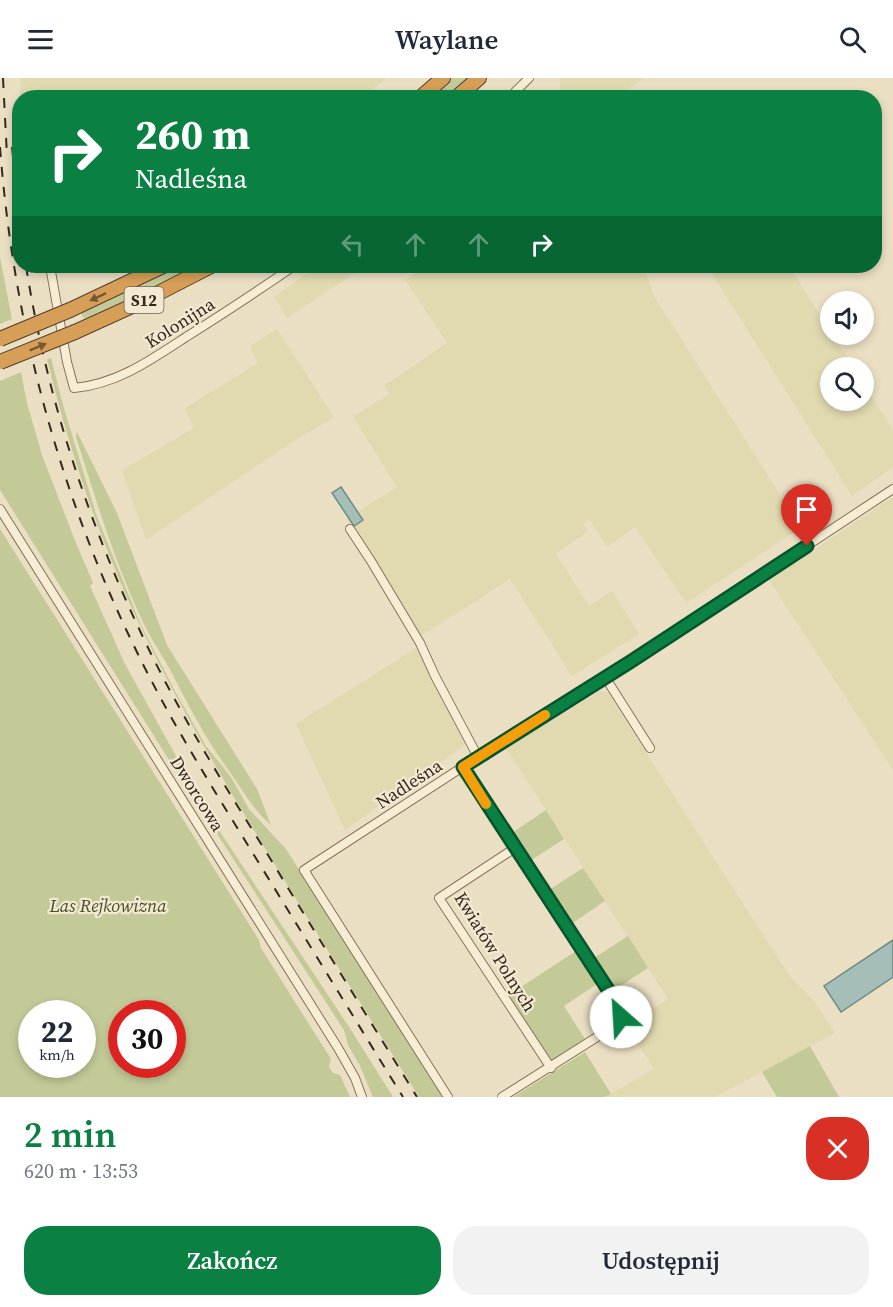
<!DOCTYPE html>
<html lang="pl">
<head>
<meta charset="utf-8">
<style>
	body { margin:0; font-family:"Source Serif 4",serif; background:#f2f2f3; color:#1f2937; height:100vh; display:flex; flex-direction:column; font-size:22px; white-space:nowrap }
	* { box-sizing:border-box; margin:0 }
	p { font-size:20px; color:#747a83 }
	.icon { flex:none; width:33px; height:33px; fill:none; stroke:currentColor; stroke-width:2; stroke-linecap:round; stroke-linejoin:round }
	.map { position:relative; height:1019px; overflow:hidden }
	.drawer { display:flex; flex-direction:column; background:#fff; flex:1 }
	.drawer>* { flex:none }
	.banner { position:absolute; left:12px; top:12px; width:870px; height:183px; border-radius:24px; box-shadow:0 3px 9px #0003; background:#0b8043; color:#fff; overflow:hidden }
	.buttons { position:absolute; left:820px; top:213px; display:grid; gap:12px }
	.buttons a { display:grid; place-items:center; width:54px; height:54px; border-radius:50%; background:#fff; box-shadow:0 3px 9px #0003; font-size:30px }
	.speed { position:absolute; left:18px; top:922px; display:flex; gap:12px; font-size:30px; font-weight:700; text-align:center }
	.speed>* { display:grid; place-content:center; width:78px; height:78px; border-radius:50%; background:#fff; box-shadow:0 3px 9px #0003; line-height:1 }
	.speed small { font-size:15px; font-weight:400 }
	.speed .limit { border:9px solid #d22; background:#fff; color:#111 }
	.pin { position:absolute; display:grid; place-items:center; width:51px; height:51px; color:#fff; margin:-62px -26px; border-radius:50% 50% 50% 0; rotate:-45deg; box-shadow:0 0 6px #0007 }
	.pin .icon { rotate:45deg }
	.me { position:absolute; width:66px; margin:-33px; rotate:334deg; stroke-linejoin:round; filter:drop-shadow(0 0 4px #0008) }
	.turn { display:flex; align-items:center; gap:21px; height:126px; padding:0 24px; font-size:27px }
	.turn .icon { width:78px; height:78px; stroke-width:2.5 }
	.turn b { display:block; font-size:42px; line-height:51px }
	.lanes { display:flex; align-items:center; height:57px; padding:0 24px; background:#0003; justify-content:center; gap:30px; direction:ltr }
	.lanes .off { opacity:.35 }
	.round { display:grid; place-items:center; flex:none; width:63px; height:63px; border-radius:24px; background:#f2f2f3 }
	.headline { display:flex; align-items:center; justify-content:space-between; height:102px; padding:0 24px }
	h1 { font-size:36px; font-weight:600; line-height:45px; color:#0b8043 }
	.button { display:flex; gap:12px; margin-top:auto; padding:12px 24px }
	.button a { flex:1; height:69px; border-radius:24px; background:#0b8043; color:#fff; font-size:24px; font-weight:600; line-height:69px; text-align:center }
	.button a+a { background:#f2f2f3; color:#1f2937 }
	header { display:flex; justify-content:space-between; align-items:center; height:78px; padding:0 24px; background:#fff; font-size:27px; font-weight:600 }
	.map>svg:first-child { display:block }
	.farmland { fill:#e1d9b0 }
	.green { fill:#c3c997; fill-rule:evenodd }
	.water { fill:#a5beb7; stroke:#6c8c84; stroke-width:1.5 }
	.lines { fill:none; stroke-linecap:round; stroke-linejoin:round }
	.street-casing { stroke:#85715b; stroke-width:10 }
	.highway-casing { stroke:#523f2f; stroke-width:16 }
	.street { stroke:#f7edd5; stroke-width:8 }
	.highway { stroke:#d79e57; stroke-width:14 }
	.rail { stroke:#35291e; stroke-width:2; stroke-dasharray:10 10; stroke-linecap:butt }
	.highway-bridge-casing { stroke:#523f2f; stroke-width:16; stroke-linecap:butt }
	.highway-bridge { stroke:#d79e57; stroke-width:14 }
	.oneway { fill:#765835 }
	.route-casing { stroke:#07532c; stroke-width:15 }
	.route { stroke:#0b8043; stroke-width:10 }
	.slow { stroke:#f59e0b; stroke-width:10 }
	.labels { text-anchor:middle; stroke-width:4.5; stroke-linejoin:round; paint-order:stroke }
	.shield { fill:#f3e9d2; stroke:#6e6354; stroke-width:1.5 }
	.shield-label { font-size:16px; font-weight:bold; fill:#35291e }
	.street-label { font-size:18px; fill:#35291e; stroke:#f3e9d2 }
	.park-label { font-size:18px; font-style:italic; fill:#465026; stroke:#f3e9d2 }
</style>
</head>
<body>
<header><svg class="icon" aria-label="menu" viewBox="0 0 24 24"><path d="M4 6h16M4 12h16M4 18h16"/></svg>Waylane<svg class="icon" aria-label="search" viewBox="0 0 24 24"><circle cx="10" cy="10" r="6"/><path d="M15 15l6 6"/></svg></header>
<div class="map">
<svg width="893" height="1019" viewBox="0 0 893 1019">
	<rect width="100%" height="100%" fill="#ebdfc3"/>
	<!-- farmland -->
	<path class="farmland" d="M21 0H387L361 20 206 19 202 11 188 19H22L20 16Z
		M560 0H644L616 20 566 19 560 11Z
		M317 188H366L287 240 274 219Z
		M427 188H644L654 218 795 440 810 444 686 525 635 449 607 469 590 442 583 446 588 453 556 476 589 528 612 513 639 556 572 598 510 501 418 560 346 441 397 409 353 339 389 316 384 308 447 265 405 202Z
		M707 188H789L831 254V256L833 257 854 289 831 290V322H864V306L893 352V389L852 418Z
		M277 251 334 339 294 363 146 462 122 392 194 350 185 330 258 285 250 268Z
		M893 419V692L769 502Z
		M419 568 468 665 345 752 296 646Z
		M599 614H607L789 897 817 927 835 955 715 1019H605L654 991 627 948 668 921 506 670Z"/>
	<!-- green -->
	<path class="green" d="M451 0H472L449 19 427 20Z
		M0 179 12 241 0 246Z
		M174 188H199L174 201 84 241 80 233Z
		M51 280 63 327 97 439 141 547 176 615 206 668 231 699 249 731 286 771 443 1019H419C368 937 316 854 266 772 217 692 169 611 130 526 94 446 68 366 47 281Z
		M21 294 27 325 42 377 74 460 93 505 90 508 125 586 207 734 351 952 393 1019H373L360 988 348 967 344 952 164 674 0 412V303Z
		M77 354 117 435 167 567 257 711 271 747C251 730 240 707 224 686 204 657 188 627 172 595 165 582 156 569 149 556 117 493 97 425 76 359Z
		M0 451 259 862 261 870 331 981 329 989 333 995 340 997 350 1019H0ZM32 936H82V987H32ZM122 936H172V987H122Z
		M546 732 564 761 530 783 512 755Z
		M583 790 605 823 571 846 549 812Z
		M628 858 648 890 614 912 594 880Z
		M576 873 597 906 564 928 585 961 551 983 509 917Z
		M810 968 839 1019H777L762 994Z
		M585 974 611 1016 605 1019H513Z"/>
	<!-- water -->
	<path class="water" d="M341 409 363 442 354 448 332 415Z
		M893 862V899L841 934 824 908Z"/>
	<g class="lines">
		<defs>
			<path id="street" d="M509 20 529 0
				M50 188 67 284 74 310C117 306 151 282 186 259 223 236 259 212 294 188
				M0 431 338 970 355 1000 362 1019
				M350 451 371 483 420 565 435 598 478 679
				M605 599 650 670
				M463 689 614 921C619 930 626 939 616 947L502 1019
				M515 770 439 820 551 990
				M448 1019 304 792 521 651 630 584 893 411"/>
			<path id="highway" d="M420 20 443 0
				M456 20 479 0
				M70 232 163 188
				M75 254 141 224 211 188"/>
		</defs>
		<!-- street casing -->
		<use href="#street" class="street-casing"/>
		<!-- highway casing -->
		<use href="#highway" class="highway-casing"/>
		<!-- street -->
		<use href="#street" class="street"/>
		<!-- highway -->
		<use href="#highway" class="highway"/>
		<!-- rail -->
		<path class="rail" d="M3 0 7 78
			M0 69C13 242 58 412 134 568 170 643 214 712 257 782 306 861 354 940 403 1019
			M12 69 20 147
			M26 188C46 315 86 439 141 555 177 632 223 705 268 777 317 858 367 938 417 1019"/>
		<defs>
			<path id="highway-bridge" d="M0 261 70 232
				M0 284 75 254"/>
		</defs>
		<!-- highway-bridge casing -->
		<use href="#highway-bridge" class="highway-bridge-casing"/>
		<!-- highway-bridge -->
		<use href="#highway-bridge" class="highway-bridge"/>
	</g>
	<!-- one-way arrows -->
	<defs><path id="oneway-solid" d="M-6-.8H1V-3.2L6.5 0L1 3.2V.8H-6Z" transform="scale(1.5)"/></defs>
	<g class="oneway">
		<use href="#oneway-solid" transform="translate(98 219) rotate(155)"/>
		<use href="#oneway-solid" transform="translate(38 269) rotate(-22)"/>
	</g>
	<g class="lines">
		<defs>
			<path id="route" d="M621 939 620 930 463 689 630 584 807 468"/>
		</defs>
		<!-- route casing -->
		<use href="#route" class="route-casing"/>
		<!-- route -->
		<use href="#route" class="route"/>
		<!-- slow -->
		<path class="slow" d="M486 726 463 689 545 637"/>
	</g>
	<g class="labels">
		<!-- shield labels -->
		<rect class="shield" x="124.5" y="209" width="39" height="26" rx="4.5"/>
		<g class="shield-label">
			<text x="144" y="228">S12</text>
		</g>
		<!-- street labels -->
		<g class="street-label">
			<text transform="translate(180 245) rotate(-32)" y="6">Kolonijna</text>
			<text transform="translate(409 706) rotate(-33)" y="6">Nadleśna</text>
			<text transform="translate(197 716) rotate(58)" y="6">Dworcowa</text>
			<text transform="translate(495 874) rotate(58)" y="6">Kwiatów Polnych</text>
		</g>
		<!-- park labels -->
		<g class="park-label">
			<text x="108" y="834">Las Rejkowizna</text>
		</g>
	</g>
</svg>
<div class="buttons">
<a><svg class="icon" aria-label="sound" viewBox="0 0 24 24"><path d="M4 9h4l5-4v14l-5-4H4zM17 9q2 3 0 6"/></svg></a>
<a><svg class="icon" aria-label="search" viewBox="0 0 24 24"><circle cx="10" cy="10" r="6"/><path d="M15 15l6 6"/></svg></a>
</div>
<div class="speed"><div>22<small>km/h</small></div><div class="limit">30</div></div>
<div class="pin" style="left:807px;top:468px;background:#d93025"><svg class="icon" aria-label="arrive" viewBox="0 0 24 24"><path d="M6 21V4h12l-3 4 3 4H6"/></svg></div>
<svg class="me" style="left:621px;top:939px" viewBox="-20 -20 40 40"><circle r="19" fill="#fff"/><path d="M0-13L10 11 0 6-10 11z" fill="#0b8043"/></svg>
<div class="banner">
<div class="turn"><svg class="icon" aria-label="right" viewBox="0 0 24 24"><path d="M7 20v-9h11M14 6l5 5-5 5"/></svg><div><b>260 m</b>Nadleśna</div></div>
<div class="lanes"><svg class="icon off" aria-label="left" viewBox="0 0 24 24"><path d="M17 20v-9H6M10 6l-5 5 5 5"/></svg><svg class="icon off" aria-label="ahead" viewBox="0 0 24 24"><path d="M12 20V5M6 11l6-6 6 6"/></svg><svg class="icon off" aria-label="ahead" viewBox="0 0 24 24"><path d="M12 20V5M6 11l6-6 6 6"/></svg><svg class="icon" aria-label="right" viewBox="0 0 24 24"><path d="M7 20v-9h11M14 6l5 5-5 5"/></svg></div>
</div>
</div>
<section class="drawer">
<div class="headline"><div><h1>2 min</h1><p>620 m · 13:53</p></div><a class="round" style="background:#d93025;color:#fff"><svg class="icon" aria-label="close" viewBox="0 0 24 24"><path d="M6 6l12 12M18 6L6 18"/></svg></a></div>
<div class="button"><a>Zakończ</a><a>Udostępnij</a></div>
</section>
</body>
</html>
